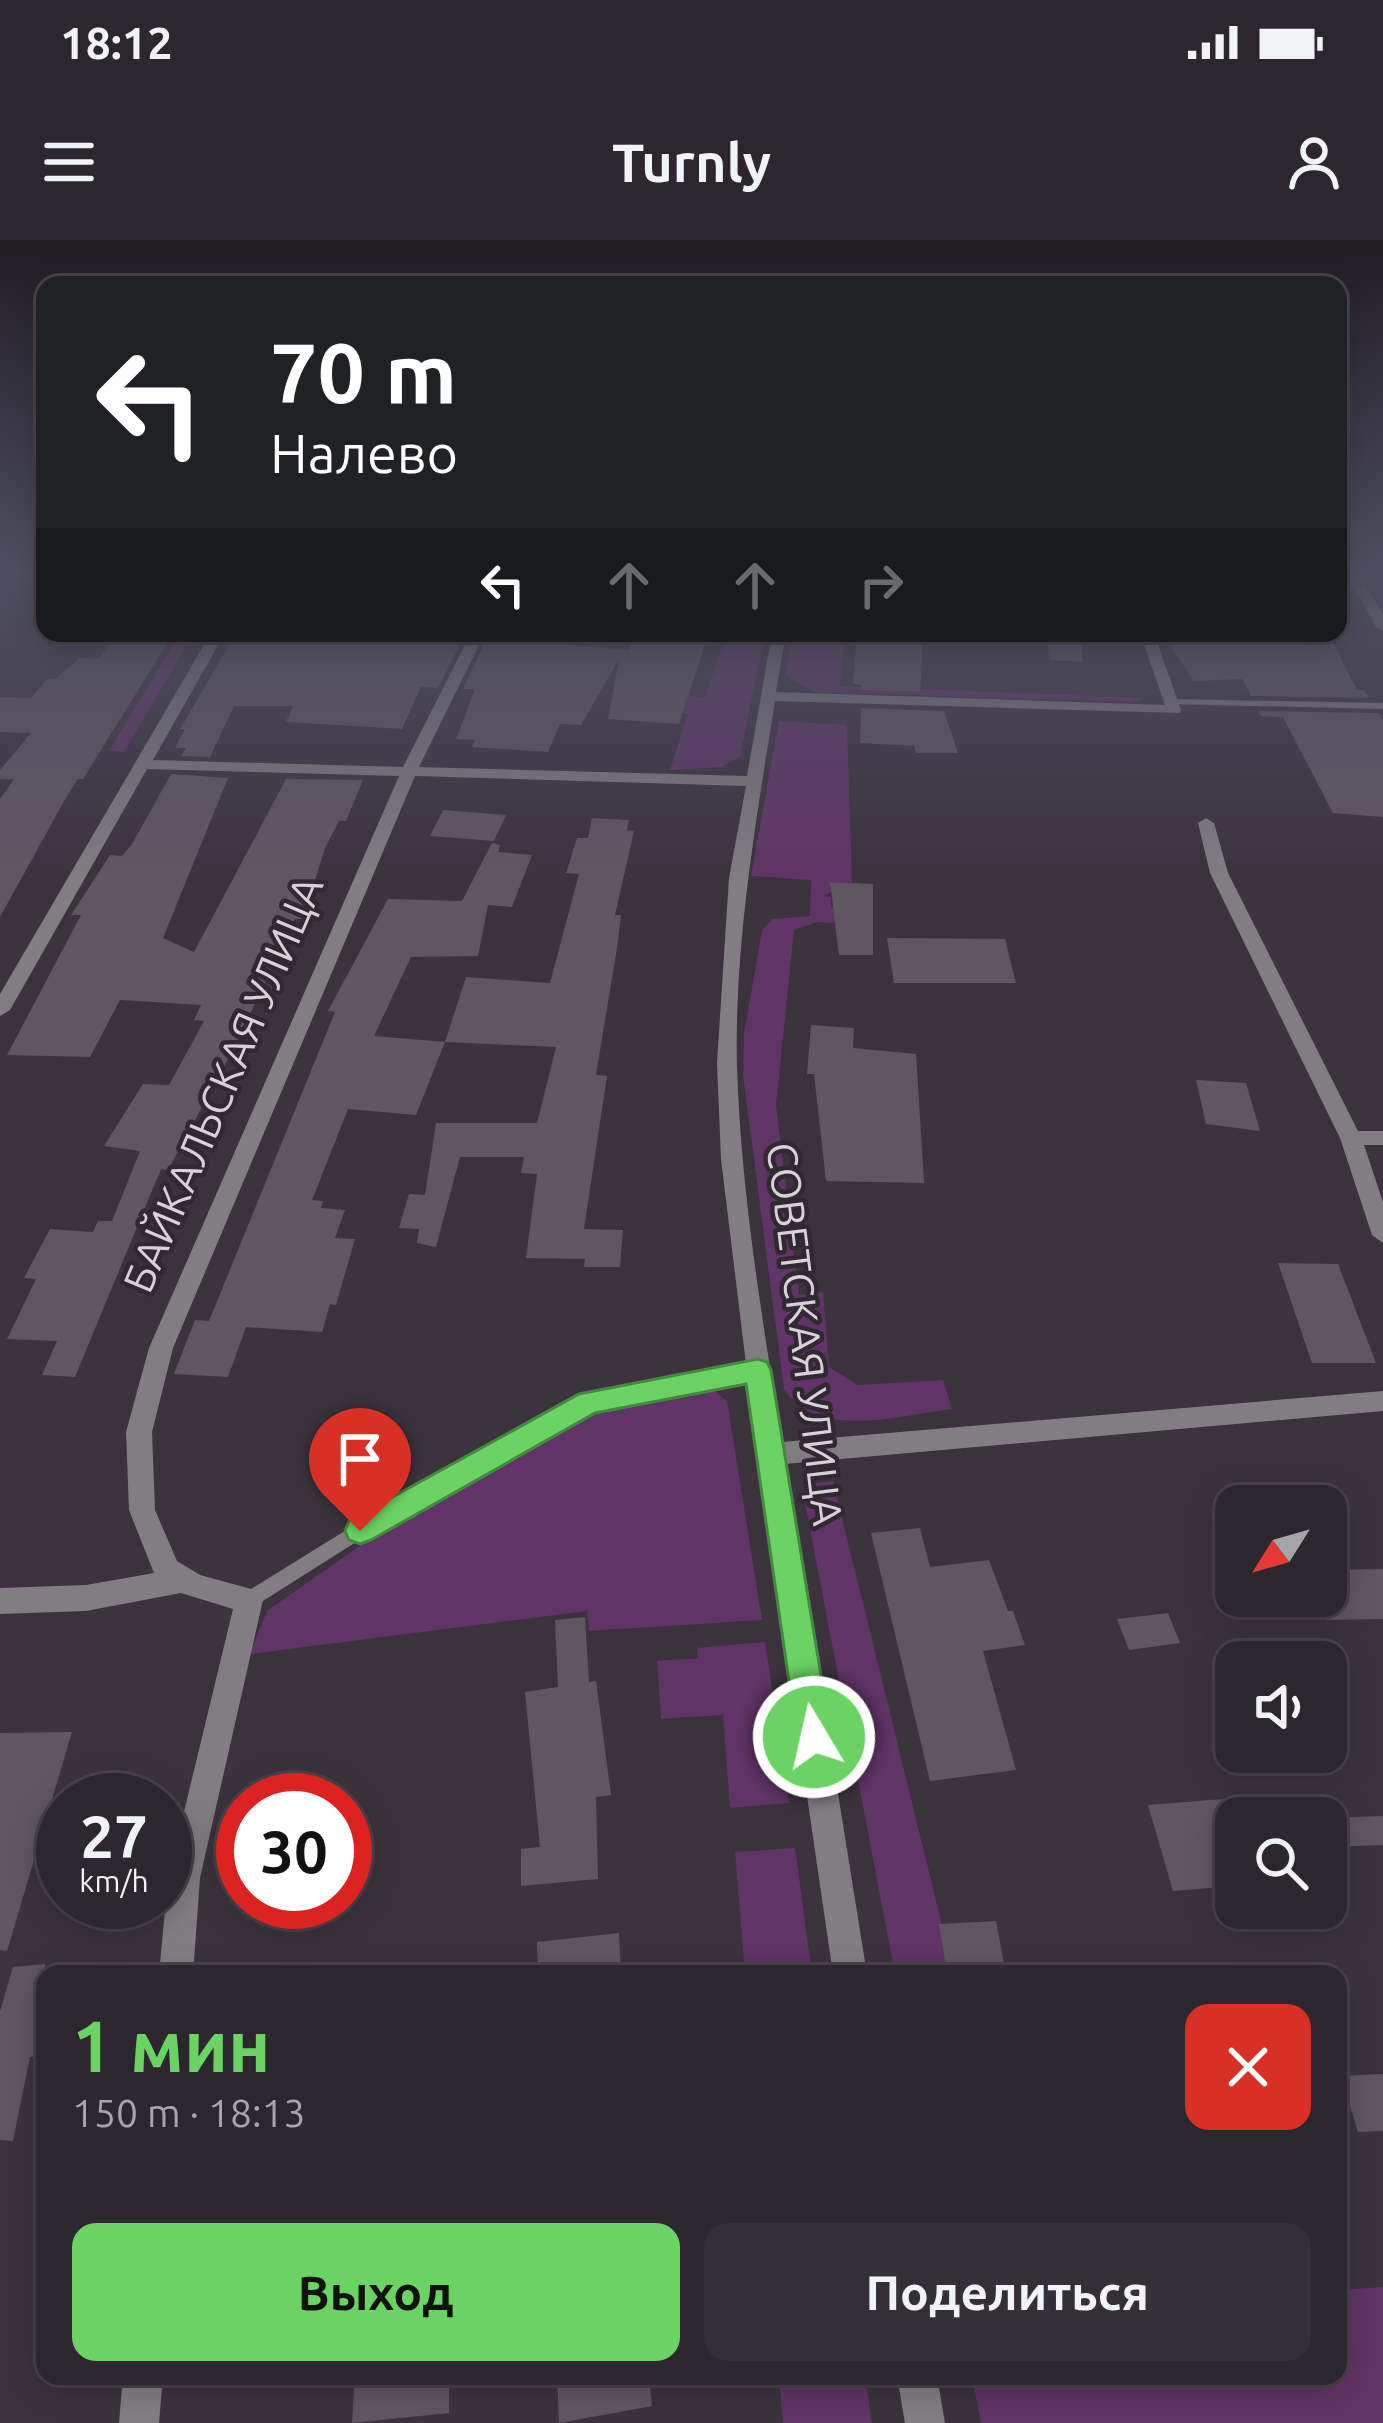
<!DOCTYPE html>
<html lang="ru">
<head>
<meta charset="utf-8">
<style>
	body { margin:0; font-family:Ubuntu,sans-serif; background:#342e36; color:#f1f3f6; height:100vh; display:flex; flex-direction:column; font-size:45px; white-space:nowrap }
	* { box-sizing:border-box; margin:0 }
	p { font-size:39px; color:#a6a5aa }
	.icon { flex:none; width:66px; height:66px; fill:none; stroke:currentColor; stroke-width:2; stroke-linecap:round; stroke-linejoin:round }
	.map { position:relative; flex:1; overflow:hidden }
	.sheet { position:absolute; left:36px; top:1725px; width:1311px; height:420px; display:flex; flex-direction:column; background:#2c262e; border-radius:24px; box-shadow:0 6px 30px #0003,0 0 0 3px #48434a }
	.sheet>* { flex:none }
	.hud { position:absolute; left:36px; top:36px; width:1311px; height:366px; border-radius:24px; box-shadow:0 6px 30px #0003,0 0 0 3px #48434a; background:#202124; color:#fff; overflow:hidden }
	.needle { width:78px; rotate:233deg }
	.buttons { position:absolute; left:1215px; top:1245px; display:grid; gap:24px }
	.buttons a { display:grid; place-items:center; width:132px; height:132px; border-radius:24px; background:#2c262e; box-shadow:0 6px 30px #0003,0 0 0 3px #48434a; font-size:60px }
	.speed { position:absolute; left:36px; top:1533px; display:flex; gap:24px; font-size:60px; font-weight:700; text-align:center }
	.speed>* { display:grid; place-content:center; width:156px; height:156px; border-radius:50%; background:#2c262e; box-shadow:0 6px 30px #0003,0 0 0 3px #48434a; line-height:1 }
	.speed small { font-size:30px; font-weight:400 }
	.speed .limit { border:18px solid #d22; background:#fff; color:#111 }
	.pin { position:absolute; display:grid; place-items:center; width:102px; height:102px; color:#fff; margin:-123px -51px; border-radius:50% 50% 50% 0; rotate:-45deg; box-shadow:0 0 12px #0007 }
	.pin .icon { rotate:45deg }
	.me { position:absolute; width:132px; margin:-66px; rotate:351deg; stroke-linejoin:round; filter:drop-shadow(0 0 9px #0008) }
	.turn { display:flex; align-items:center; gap:42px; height:252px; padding:0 36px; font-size:54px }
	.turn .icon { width:156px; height:156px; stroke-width:2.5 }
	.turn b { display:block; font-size:84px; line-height:102px }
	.lanes { display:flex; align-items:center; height:114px; padding:0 36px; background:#0003; justify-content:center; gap:60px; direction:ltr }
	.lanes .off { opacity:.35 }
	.round { display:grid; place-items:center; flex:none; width:126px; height:126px; border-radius:24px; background:#342e36 }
	.head { display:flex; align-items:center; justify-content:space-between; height:204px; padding:0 36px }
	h1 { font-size:72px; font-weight:600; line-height:90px; color:#6ad363 }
	.action { display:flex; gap:24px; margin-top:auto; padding:24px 36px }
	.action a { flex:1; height:138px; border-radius:24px; background:#6ad363; color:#111; font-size:48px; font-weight:600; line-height:138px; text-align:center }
	.action a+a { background:#342e36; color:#f1f3f6 }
	.status { display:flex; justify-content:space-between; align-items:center; height:84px; padding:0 60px; background:#2c262e; direction:ltr }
	.status svg { height:33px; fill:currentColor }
	header { display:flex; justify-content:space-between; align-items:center; height:156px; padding:0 36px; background:#2c262e; font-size:54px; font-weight:600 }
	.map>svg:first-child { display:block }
	.green { fill:#603466 }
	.building { fill:#605661 }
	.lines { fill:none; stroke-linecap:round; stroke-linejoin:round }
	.service { fill:#827d82; fill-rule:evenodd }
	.minor { fill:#827d82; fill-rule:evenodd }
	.route { fill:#6ad363; stroke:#458940; stroke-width:3 }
	.labels { text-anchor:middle; stroke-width:9; stroke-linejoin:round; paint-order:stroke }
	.street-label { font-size:42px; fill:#d8d2d8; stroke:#312832 }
</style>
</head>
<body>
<div class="status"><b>18:12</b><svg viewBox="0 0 49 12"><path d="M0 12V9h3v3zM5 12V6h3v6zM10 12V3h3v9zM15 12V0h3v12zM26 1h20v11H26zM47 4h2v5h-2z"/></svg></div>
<header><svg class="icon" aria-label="menu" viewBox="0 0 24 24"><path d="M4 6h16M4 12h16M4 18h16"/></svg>Turnly<svg class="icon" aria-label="person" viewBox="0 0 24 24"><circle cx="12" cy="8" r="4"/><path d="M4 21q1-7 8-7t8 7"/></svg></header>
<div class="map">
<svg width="1383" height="2183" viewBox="0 0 1383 2183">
	<rect width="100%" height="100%" fill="#3b323d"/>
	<!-- green -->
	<path class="green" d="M181 393H194L124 512 109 511Z
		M727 393H765L740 517 721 527 670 530 688 474 678 472 684 456 705 457Z
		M792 393H844L840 446 1144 458 1133 462 813 452 785 435Z
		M779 481 847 485 852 643 831 642V652L824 656 831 657V667L858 668 862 685 817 682 794 690 776 865 799 1055 823 1052 829 1127 858 1145 943 1140 952 1169C900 1175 819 1201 784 1149L743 835 744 794 762 690 772 679 810 676 811 640 751 636Z
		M688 1142 710 1147 727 1161 762 1380 589 1391 587 1371 250 1414 267 1371 489 1215 590 1165Z
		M833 1241 954 1734H895L803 1252 815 1243Z
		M765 1402 789 1563 730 1568 723 1475 661 1479 657 1421 698 1418 697 1408Z
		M795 1608 812 1734H745L735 1612Z
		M1383 2047V2183H981L972 2136H1338V2050Z
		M779 2136H865L872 2183H783Z"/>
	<!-- building -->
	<path class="building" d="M289 393H466L438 448 421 447 402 489 286 482 293 466H234L210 517 181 516 186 508H175L185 489H180L231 402 287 403Z
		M489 393H561L556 404 629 410 631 405 675 404 678 394 708 396 679 484 608 479 619 419 581 485 560 484 548 512 472 507 475 500 456 499 475 449H463Z
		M857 393H923L920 452 861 450V445L853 444Z
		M1047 393H1080L1083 422 1049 420Z
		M1162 393H1328L1357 450H1364L1369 458 1251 456 1242 439 1194 441Z
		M113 401 168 402 83 539H78L63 563 0 677V559L14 539H0V530L31 493 0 492V457L31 458 47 439H55L79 418 98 419Z
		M861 468 944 471 958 513H916L914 506 860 503Z
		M1258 471 1379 473 1383 481V577L1333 573 1283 477 1261 476Z
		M171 534 228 538 163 698 194 712 286 539 363 540 346 581H339L325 608 303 679H295L235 806 168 930 161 929 75 1137 42 1135 57 1101 7 1099 36 1039 24 1038 50 989 93 992 98 981H112L140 911 104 906 143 844 169 845 204 781 194 780 201 765 120 760 90 817 7 815 81 675H71L110 615 122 616 132 604Z
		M443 570 506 575 494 601 430 596Z
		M592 578 629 580 627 590 634 591 615 675H621L617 708 596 835 607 836 584 989 623 990 620 1027H584L585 1019 526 1018 537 934 521 933 524 917H460L436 1007 417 1003 419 989 399 988 409 954 425 955 436 883H537L556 807 445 802 466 737 550 743 579 634 566 633 577 598H588Z
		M492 603 500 605 498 612 532 615 512 667 488 665 478 716 411 717 374 796 445 802 416 875 348 869 312 960 323 961 321 968 345 970 335 998 355 999 336 1065 330 1064 322 1092 246 1087 228 1137 174 1134 195 1080 209 1081 335 772 328 771 388 659 462 661Z
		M830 642 873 644V715H839Z
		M887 698 1005 699 1016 743H894Z
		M811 785 854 788 853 808 916 814 924 943 826 941 814 834H807Z
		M1196 840 1246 843 1260 891 1206 884Z
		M1278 1023 1338 1024 1376 1123H1312Z
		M920 1288 930 1327 989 1320 1008 1371H1013L1025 1405 983 1411 1016 1530 930 1541 871 1293Z
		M1383 1329V1379L1326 1380V1330Z
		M1168 1373 1180 1403 1129 1410 1117 1379Z
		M585 1377 589 1442 596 1441 611 1555 596 1557 598 1639 521 1646V1609L540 1607 525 1452 558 1447 555 1380Z
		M72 1492 7 1711 0 1710V1493Z
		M1236 1558V1646L1173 1651 1148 1565Z
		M1383 1576V1605L1326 1607V1578Z
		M996 1681 1004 1724 946 1727 939 1684Z
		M619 1693 621 1734H538L537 1702Z
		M45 1724 42 1816 30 1817 13 1901 0 1900V1771L13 1727Z
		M1383 1834V1891L1358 1892 1341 1836Z
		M355 2136H449V2173L352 2183Z
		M557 2136H649L652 2166 559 2183Z"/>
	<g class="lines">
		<!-- service -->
		<path class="service" d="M1172 459 1383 463V469L1169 464V460Z
			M758 1124 763 1126 766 1130 763 1134 758 1136 591 1168 405 1271 255 1366 249 1368 243 1366 240 1360 243 1354 393 1261 582 1157Z"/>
		<!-- minor -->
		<path class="minor" d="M1347 334H1359L1383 375V391L1376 387Z
			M211 393H225L153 520 403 527 471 393H485L419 527 747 536 772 393H786L776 452 1165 465 1140 393H1154L1181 470 1179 473 775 461C756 581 734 704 737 827 741 952 762 1078 782 1202L1383 1151V1171L785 1224 867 1734H833L757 1214 721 919 717 823 729 638 746 546 415 536 173 1108 152 1192 155 1270 177 1321 200 1335 259 1351 263 1360 200 1638 193 1734H159L168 1638 233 1369 181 1353 86 1371 0 1374V1348L86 1345 154 1333 129 1270 126 1192 149 1108 399 536 147 529 10 770 0 776V754Z
			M1206 578 1214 583 1228 633 1358 891H1383V905H1364L1383 962V1003L1372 995 1340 898 1210 633 1198 583Z
			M123 2136H163L159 2183H119Z
			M897 2136H937L945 2183H905Z"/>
	</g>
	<!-- sky -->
	<linearGradient id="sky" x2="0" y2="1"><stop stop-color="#201c22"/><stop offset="0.52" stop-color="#4f4f62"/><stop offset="1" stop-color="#4f4f62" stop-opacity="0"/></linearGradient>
	<rect width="1383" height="640" fill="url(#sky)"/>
	<!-- route -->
	<path class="route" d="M758 1119 767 1122 771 1130 831 1497 826 1509 814 1514 802 1509 797 1497 746 1144 595 1173 371 1300 360 1304 349 1300 345 1291 349 1281 579 1154Z"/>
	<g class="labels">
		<!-- street labels -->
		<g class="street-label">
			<text transform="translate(223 844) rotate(-67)" y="15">БАЙКАЛЬСКАЯ УЛИЦА</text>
			<text transform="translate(805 1094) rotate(83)" y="15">СОВЕТСКАЯ УЛИЦА</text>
		</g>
	</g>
</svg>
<div class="buttons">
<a><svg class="needle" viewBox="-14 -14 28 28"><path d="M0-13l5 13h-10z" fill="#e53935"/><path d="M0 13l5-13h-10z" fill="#a6a5aa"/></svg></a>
<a><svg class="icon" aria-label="sound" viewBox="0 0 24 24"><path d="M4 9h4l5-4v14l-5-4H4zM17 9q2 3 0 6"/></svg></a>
<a><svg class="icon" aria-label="search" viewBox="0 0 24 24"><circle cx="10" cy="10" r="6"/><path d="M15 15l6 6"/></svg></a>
</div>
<div class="speed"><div>27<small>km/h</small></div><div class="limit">30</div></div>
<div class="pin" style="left:360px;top:1291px;background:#d93025"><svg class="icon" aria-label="arrive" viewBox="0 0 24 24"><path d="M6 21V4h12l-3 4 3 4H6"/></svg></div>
<svg class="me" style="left:814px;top:1497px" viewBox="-20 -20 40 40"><circle r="17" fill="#6ad363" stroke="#fff" stroke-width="3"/><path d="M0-11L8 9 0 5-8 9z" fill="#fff"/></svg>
<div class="hud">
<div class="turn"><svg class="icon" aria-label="left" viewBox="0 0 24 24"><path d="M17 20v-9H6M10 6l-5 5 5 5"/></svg><div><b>70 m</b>Налево</div></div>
<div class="lanes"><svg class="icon" aria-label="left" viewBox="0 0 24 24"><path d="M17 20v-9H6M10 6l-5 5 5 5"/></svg><svg class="icon off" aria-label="ahead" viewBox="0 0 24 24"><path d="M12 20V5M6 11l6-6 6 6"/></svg><svg class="icon off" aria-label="ahead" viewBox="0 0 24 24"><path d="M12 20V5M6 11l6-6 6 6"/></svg><svg class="icon off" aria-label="right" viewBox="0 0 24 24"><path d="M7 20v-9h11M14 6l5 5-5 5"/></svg></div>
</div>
<section class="sheet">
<div class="head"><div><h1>1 мин</h1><p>150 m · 18:13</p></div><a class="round" style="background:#d93025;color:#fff"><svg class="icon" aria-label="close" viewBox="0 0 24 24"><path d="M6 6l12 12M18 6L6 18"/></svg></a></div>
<div class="action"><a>Выход</a><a>Поделиться</a></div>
</section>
</div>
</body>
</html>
